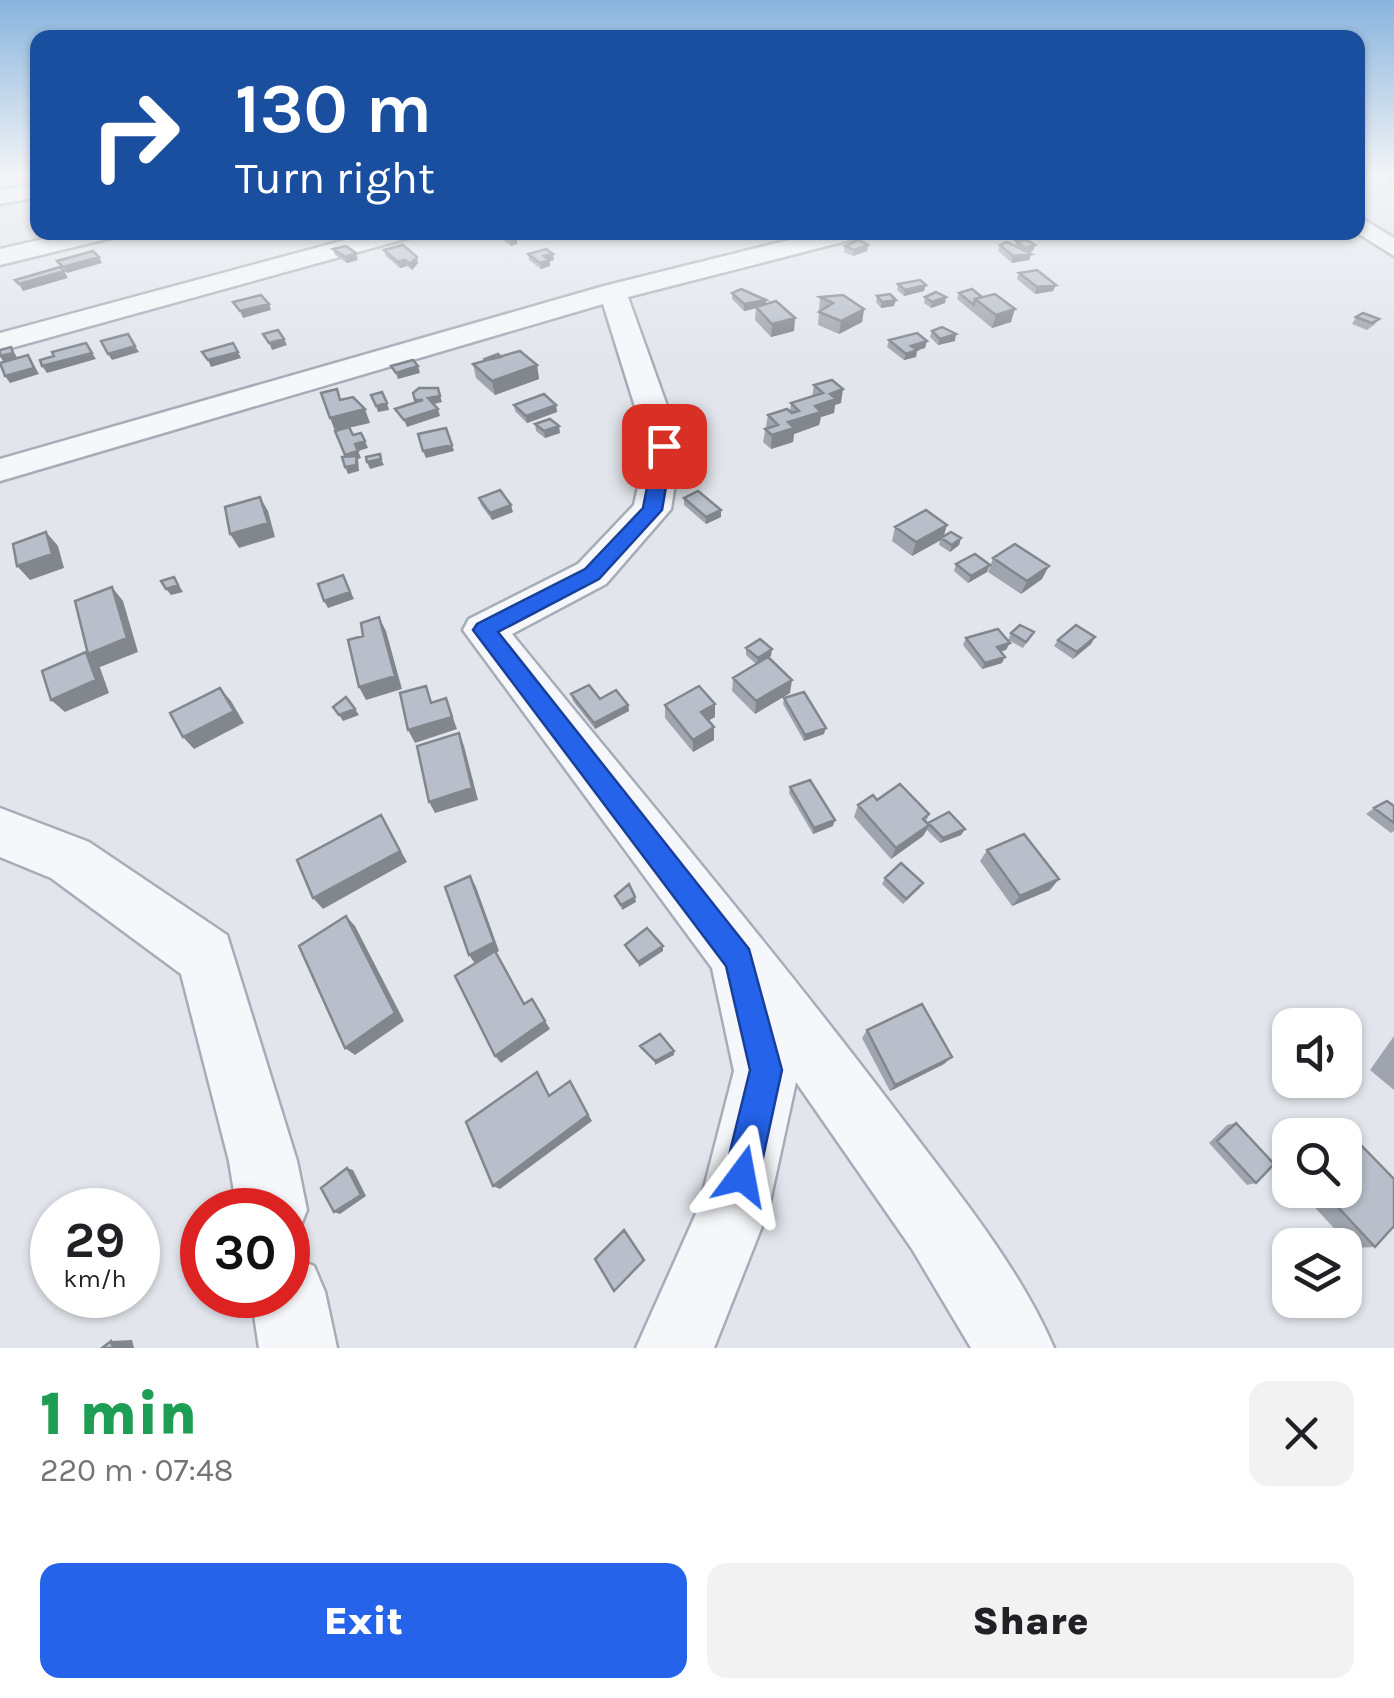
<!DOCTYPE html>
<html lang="en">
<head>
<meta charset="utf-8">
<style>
	body { margin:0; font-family:Karla,sans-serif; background:#f2f2f2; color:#202124; height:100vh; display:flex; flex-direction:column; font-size:38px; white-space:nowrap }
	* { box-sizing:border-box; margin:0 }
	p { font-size:32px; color:#757577 }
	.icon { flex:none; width:55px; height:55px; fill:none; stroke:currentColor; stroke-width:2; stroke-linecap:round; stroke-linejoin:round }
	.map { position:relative; height:1348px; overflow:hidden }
	.panel { display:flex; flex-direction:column; background:#fff; flex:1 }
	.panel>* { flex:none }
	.top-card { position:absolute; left:30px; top:30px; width:1335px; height:210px; border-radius:20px; box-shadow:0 2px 8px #0004; background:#1a4fa0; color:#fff; overflow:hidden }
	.fabs { position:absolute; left:1272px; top:1008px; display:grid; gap:20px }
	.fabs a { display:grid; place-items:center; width:90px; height:90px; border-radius:20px; background:#fff; box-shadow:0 2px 8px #0004; font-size:50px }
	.speed { position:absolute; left:30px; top:1188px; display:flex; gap:20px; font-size:50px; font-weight:700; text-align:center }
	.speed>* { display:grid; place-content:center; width:130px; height:130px; border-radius:50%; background:#fff; box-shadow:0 2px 8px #0004; line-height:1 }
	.speed small { font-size:25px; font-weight:400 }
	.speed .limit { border:15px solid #d22; background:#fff; color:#111 }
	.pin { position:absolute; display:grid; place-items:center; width:85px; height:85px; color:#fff; margin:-42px; border-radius:20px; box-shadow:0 5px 15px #0006 }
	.me { position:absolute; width:110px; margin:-55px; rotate:13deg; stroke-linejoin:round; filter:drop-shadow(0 0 8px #0008) }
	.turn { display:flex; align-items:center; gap:35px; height:210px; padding:0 40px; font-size:45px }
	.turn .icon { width:130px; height:130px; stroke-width:2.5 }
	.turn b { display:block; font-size:70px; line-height:85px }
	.round { display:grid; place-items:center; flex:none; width:105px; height:105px; border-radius:20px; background:#f2f2f2 }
	.head { display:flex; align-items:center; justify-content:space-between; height:170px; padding:0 40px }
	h1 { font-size:60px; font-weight:800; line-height:75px; color:#1e9e55 }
	.cta { display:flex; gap:20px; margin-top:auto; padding:20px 40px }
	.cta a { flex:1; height:115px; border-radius:20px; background:#2563eb; color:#fff; font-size:40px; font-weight:800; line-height:115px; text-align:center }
	.cta a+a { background:#f2f2f2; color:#202124 }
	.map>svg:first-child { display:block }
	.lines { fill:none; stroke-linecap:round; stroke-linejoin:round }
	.minor-casing { stroke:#a6adb7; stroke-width:5 }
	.minor { fill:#f6f7fa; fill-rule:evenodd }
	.wall { fill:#9fa4ae }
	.shaded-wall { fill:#82868d }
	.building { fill:#b9bfca; stroke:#82868d; stroke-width:2.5 }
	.route { fill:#2563eb; stroke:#184099; stroke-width:2.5 }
</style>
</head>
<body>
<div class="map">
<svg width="1394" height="1348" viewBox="0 0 1394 1348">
	<rect width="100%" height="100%" fill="#e2e6ec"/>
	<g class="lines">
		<defs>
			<path id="minor" d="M38 184V197L0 204V190Z
				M1358 216 1394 238V256L1356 232Z
				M74 232H119L115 237 0 265V249Z
				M375 232H416L412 237 0 351V333Z
				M821 232H866L862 237 628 297 681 445 671 509 606 584 512 634C640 791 771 946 894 1108 948 1180 1019 1265 1054 1348H971L912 1249 796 1082 768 1211 714 1348H636L699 1207 734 1071 712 968 463 630 469 619 578 564 634 505 647 445 603 304 0 481V459L604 286Z
				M0 808 89 842 227 935 297 1161 307 1210 297 1235 288 1239V1210H237L229 1161 181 974 51 878 0 857Z
				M288 1255 314 1266 325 1292 337 1348H259L251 1295H288Z"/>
		</defs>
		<!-- minor casing -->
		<use href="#minor" class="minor-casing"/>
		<!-- minor -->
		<use href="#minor" class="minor"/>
	</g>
	<!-- wall -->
	<path class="wall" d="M1379 174H1394V184L1385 181 1388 176Z
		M496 232H524L525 238 517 240V244L511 246 496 235Z
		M1016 241 1035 245 1033 251 1028 252 1031 254 1029 260 1012 263 998 251 1000 245 1015 246Z
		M868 245 867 251 853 256 844 252 845 246Z
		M333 249 358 260 347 263 335 255Z
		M384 250 418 263 412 270 407 266 400 268 386 256Z
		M528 254 554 260 550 261V266L541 269 529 260Z
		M1019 273 1053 291 1035 294 1017 279Z
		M898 284 924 291 904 296 897 290Z
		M972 289 1011 322 992 328 957 299 959 293Z
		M732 293 766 304 795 318 794 331 771 337 755 320 756 308 744 311 732 299Z
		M877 296 894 306 881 308 876 302Z
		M820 297 864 309 862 322 839 334 818 325 819 312 821 311 819 310Z
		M925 297H946L945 303 931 308 924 303Z
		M1356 317 1379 319 1374 325 1367 330 1352 324Z
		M932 331 955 341 938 345 930 337Z
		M889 340 925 348 917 350 916 357 904 360 887 347Z
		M501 357 537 365 539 379 495 395 476 378 473 364 485 361V359Z
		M814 385 841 403 835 405 834 413 821 417 819 425 794 434 793 442 771 449 763 442 768 415 790 411 791 403 812 397Z
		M514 405H556L557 412 527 423 515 411Z
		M535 424 560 433 545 438 536 431Z
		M479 498 513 512 492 520 481 505Z
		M684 498 721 510V517L706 524 684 505Z
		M895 527 943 537 961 538 959 545 950 552 939 545 940 540 912 556 892 541Z
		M993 558 1042 579 1021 594 988 572Z
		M956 564 987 572 968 583 954 571Z
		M1011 633 1030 638 1023 648 1008 640Z
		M1095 637 1091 644 1073 659 1054 646 1058 640Z
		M966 638 1006 650 1001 651 1002 663 982 669 963 645Z
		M746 648 771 656 768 657 790 693 755 714 732 691 733 678 756 664 746 655Z
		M571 694 628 705 629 711 595 729 573 701Z
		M784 698 824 734 804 741 783 704Z
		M665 705 715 717 708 720 714 727V740L693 752 665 718Z
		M790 787 833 826 813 834 789 793Z
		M877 800 929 814 926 822 928 824 965 829 961 835 940 843 927 830 923 836 891 859 854 817 858 805Z
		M1394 806V831L1391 833 1366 814 1374 808Z
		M987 850 1050 890 1012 906 980 861Z
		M885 878 920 888 903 904 882 884Z
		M867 1030 944 1064 890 1091 862 1038Z
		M1394 1036V1090L1370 1070Z
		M1236 1123 1256 1183 1247 1185 1209 1143 1227 1125Z
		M1359 1143 1375 1247 1352 1248 1299 1190H1345V1146Z"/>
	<!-- shaded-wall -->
	<path class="shaded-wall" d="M1375 174 1372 179 1358 181 1361 175Z
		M294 232 274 239 272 233 274 232Z
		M524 232 525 238 517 240V244L511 246 510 240 512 234Z
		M868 245 867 251 853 256 854 250Z
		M1035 245 1033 251 1023 254 1025 248Z
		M356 253 358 260 347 263 345 257Z
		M553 254 554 260 550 261V266L541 269 540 263 544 256Z
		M1031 254 1029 260 1012 263 1013 256Z
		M99 257 102 263 67 273 63 267Z
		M417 257 418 263 412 270 410 264Z
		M405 260 407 266 400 268 398 262Z
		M64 271 68 278 23 291 19 284Z
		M926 285 924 291 904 296 905 290Z
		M1056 285 1053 291 1035 294 1037 287Z
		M946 297 945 303 931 308 932 302Z
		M766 300V306L744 311V304Z
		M896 300 894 306 881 308 882 302Z
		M269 304 271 310 243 318 240 311Z
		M864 309 862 322 839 334 841 321Z
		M1015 309 1011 322 992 328 996 315Z
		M795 318 794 331 771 337 772 324Z
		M956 334 955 341 938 345 940 339Z
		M284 339 287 345 272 350 269 343Z
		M927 341 925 348 912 352 917 350 916 357 904 360 906 354 911 346Z
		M135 346 139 352 112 360 108 354Z
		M11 347 18 359 4 363 0 356Z
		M238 352 241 358 211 367 208 360Z
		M92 353 96 359 47 373 42 366Z
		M28 355 39 374 10 383 5 376Z
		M537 365 539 379 495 395 492 381Z
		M418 366 420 373 398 379 396 373Z
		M843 389 841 403 835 405 834 413 821 417 819 425 794 434 793 442 771 449 772 435 830 394Z
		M440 396 442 402 430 405 428 398Z
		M387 403 389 410 378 412 376 406Z
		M556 405 557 412 527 423 526 416Z
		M365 409 370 423 335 431 330 418Z
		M438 409 440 416 407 427 404 420Z
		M559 426 560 433 545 438 544 431Z
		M365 441 368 448 358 451 355 444Z
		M452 445 454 451 426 458 423 451Z
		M358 451 361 458 358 459 359 471 348 474 345 467 348 462 345 455Z
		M381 459 384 465 370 469 367 462Z
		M260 497 268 511 275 537 239 548 230 534Z
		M511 505 513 512 492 520 490 513Z
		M721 510V517L706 524V517Z
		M947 525 943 539 912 556 916 542Z
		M46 532 58 546 64 568 30 580 17 566Z
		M961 538 959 545 950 552 952 545Z
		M990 565 987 572 968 583 971 576Z
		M1049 566 1042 579 1021 594 1027 581Z
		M343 575 354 599 328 608 324 601Z
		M174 577 183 592 171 595 166 589Z
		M112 587 123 601 138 652 100 667 88 654Z
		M379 617 386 631 402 689 366 700 359 687Z
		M1095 637 1091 644 1073 659 1077 652Z
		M1010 643 1006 650 994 653 997 647Z
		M772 649 771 656 757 664 758 658Z
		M86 652 99 665 109 693 65 712 51 700Z
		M1005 657 1002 663 982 669 985 663Z
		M792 680 790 693 755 714 756 701Z
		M220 688 231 701 244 723 194 749 183 737Z
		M446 698 457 729 415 743 408 730Z
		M715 704V717L701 725V712Z
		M628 705 629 711 595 729 594 723Z
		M355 709 359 715 343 721 339 715Z
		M714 727V740L693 752V740Z
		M826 728 824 734 804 741 805 735Z
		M459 733 464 746 478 800 435 813 429 802Z
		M381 815 407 862 323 909 313 898Z
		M835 820 833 826 813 834 814 828Z
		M929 825 923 836 891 859 896 848Z
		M965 829 961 835 940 843 943 838Z
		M470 876 476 887 499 951 476 965 469 955Z
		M1059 879 1050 890 1012 906 1020 896Z
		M635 897 636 902 622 910 621 905Z
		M346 916 355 926 404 1021 355 1055 345 1048Z
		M663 946V951L639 967 638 962Z
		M545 1021 550 1029 501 1063 495 1056Z
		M674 1051V1055L655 1065V1061Z
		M952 1057 944 1064 890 1091 895 1085Z
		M570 1081 592 1121 500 1189 493 1186Z
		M347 1168 353 1170 366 1196 340 1214 334 1212Z
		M132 1340 134 1348H113L111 1341Z"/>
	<!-- building -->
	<path class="building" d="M500 232H523L512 234 516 238 510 240Z
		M859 240 868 245 854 250 845 246Z
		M1027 240 1035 245 1025 248 1016 241Z
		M1007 242 1031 254 1013 256 1000 245Z
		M403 245 417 257 410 264 405 260 398 262 384 250Z
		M346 246 356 253 345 257 333 249Z
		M546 249 553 254 544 256 549 260 540 263 528 254Z
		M93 251 99 257 63 267 57 261Z
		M60 267 64 271 19 284 15 280Z
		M1037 270 1056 285 1037 287 1019 273Z
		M920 280 926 285 905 290 898 284Z
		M741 289 766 300 744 304 732 293Z
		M972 289 982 297 975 299 974 305 959 293Z
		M936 292 946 297 932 302 925 297Z
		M890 294 896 300 882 302 877 296Z
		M995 294 1015 309 996 315 975 299Z
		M261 295 269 304 240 311 233 302Z
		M843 295 864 309 841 321 819 312 833 303 820 297Z
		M776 301 795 318 772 324 756 307Z
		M1363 313 1379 319 1372 323 1356 317Z
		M942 327 956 334 940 339 932 331Z
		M278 330 284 339 269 343 263 334Z
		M917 333 927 341 911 346 917 350 906 354 889 340Z
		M128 334 135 346 108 354 101 341Z
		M86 343 92 353 42 366 40 360 54 356 52 352Z
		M233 343 238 352 208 360 202 352Z
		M11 347 13 353 0 356V350Z
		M520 351 537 365 492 381 473 364Z
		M498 354 501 357 487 360 485 359Z
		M28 355 34 368 5 376 0 363Z
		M413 360 418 366 396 373 391 366Z
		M832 380 843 389 830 394 836 399 815 406 821 412 788 422 794 428 772 435 765 429 778 425 768 415 787 409 792 413 799 411 791 403 823 393 814 385Z
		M419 388H438L440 396 428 398 438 409 404 420 395 409 423 400H415L413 393Z
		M337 389 340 400 353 397 365 409 330 418 321 393Z
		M382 392 387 403 376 406 371 395Z
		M544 394 556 405 526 416 514 405Z
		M550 419 559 426 544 431 535 424Z
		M349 427 353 435 361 433 365 441 355 444 358 451 345 455 335 431Z
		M446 428 452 445 423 451 418 434Z
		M380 454 381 459 367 462 366 457Z
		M357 456 356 465 345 467 342 457Z
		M500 490 511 505 490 513 479 498Z
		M698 491 721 510 706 517 684 498Z
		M260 497 268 523 230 534 225 507Z
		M926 510 947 525 916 542 895 527Z
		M46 532 52 554 17 566 13 544Z
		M951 532 961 538 952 545 941 538Z
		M1015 544 1049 566 1027 581 993 558Z
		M975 554 990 565 971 576 956 564Z
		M343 575 350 592 324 601 318 584Z
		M174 577 178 585 166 589 161 581Z
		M112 587 127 638 88 654 75 601Z
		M379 617 395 676 359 687 348 640 363 636 361 623Z
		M1020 625 1034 632 1026 642 1011 633Z
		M1076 625 1095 637 1077 652 1058 640Z
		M998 629 1010 643 997 647 1005 657 985 663 966 638Z
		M760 639 772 649 758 658 746 648Z
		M86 652 96 680 51 700 42 671Z
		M768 657 792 680 756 701 733 678Z
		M589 685 600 699 616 690 628 705 594 723 571 694Z
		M426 686 431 703 446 698 452 717 408 730 400 693Z
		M699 686 715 704 701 712 714 727 693 740 665 705Z
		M220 688 234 711 183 737 170 713Z
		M804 692 826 728 805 735 784 698Z
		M346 697 355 709 339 715 333 707Z
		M459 733 472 788 429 802 417 746Z
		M810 780 835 820 814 828 790 787Z
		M900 784 929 814 923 819 929 825 896 848 858 805 873 795 877 800Z
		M1387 801 1394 806V823L1374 808Z
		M949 812 965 829 943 838 928 823Z
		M381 815 400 851 313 898 297 860Z
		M1024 834 1059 879 1020 896 987 850Z
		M901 863 923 883 906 899 885 878Z
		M470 876 494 942 469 955 445 887Z
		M629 884 635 897 621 905 615 896Z
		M346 916 395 1013 345 1048 299 946Z
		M647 928 663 946 638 962 625 945Z
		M495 951 524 1004 532 999 545 1021 495 1056 455 976Z
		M922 1004 952 1057 895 1085 867 1030Z
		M660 1034 674 1051 655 1061 640 1046Z
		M537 1072 549 1096 570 1081 588 1115 493 1186 466 1122Z
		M1236 1123 1274 1164 1256 1183 1217 1141Z
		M1359 1143 1394 1179V1226L1375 1247 1322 1190H1345V1157Z
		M347 1168 361 1195 334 1212 321 1188Z
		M624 1230 644 1260 614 1291 595 1259Z
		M111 1341 113 1348H102Z"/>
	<!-- sky -->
	<linearGradient id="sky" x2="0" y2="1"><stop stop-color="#89b4de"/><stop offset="0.48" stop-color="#f2f4f6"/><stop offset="1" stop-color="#f2f4f6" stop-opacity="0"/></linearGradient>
	<rect width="1394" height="363" fill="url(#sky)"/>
	<!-- route -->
	<path class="route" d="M664 440 673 446 662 510 599 579 498 632 749 949 782 1070 759 1176 754 1188 742 1193 729 1188 724 1176 750 1070 726 966 473 630 477 624 585 569 643 508 655 446Z"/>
</svg>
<div class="fabs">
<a><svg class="icon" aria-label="sound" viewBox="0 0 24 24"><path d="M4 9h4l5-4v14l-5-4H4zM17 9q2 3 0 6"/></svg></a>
<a><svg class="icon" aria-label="search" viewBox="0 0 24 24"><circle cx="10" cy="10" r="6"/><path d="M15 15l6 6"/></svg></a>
<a><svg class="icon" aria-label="layers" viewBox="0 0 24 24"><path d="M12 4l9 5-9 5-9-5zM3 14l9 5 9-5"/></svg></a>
</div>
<div class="speed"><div>29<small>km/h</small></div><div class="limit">30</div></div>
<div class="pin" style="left:664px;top:446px;background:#d93025"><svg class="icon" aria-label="arrive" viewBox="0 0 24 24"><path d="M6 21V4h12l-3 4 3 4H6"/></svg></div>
<svg class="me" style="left:742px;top:1176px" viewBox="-20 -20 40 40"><path d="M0-17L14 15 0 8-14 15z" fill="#2563eb" stroke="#fff" stroke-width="4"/></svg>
<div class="top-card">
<div class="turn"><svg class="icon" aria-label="right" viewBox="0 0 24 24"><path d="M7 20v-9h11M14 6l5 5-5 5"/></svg><div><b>130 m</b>Turn right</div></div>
</div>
</div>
<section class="panel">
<div class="head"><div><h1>1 min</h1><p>220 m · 07:48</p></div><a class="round"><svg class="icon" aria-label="close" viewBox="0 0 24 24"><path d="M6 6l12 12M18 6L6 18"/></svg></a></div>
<div class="cta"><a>Exit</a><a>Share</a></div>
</section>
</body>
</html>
